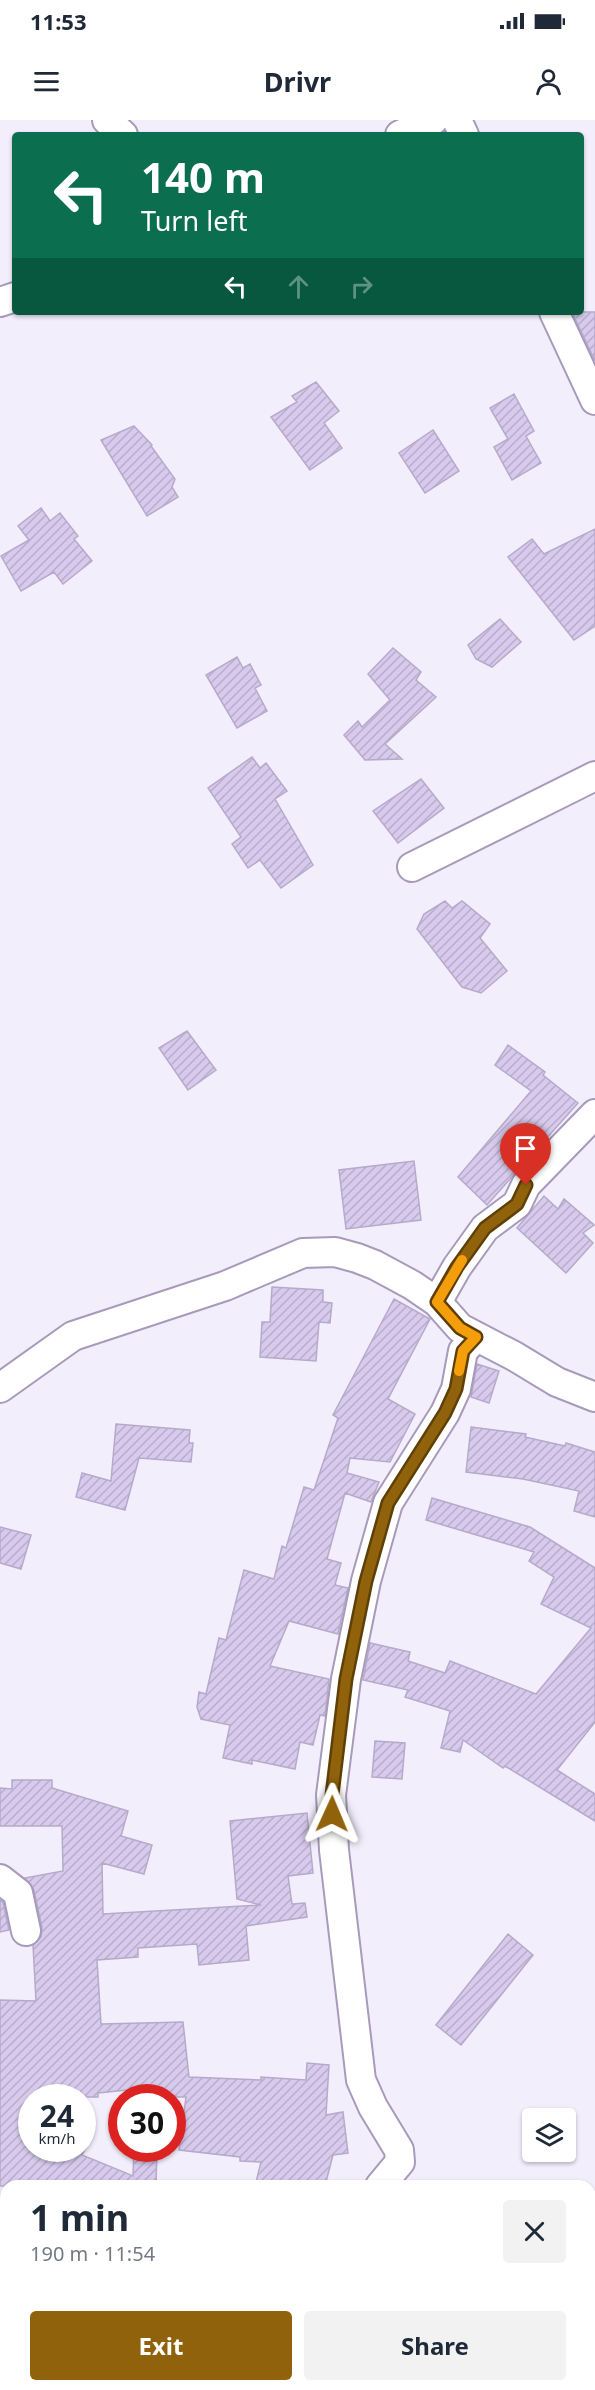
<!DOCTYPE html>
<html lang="en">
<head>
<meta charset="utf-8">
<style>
	body { margin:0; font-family:"Noto Sans",sans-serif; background:#f2f2f3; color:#1f2937; height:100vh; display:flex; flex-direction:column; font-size:22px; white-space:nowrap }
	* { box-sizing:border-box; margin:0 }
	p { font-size:20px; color:#747a83 }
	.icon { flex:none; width:33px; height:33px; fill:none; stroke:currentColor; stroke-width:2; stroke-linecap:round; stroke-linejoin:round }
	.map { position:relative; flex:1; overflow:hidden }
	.details { position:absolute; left:0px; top:2060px; width:596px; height:212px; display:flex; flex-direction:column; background:#fff; border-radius:18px 18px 0 0; box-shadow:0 2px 4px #0004 }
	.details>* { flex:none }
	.guide { position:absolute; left:12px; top:12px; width:572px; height:183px; border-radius:6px; box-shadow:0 2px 4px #0004; background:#0b6e4f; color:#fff; overflow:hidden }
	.controls { position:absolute; left:522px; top:1988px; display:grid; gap:12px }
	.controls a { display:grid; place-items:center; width:54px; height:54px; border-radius:6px; background:#fff; box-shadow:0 2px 4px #0004; font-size:30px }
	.speed { position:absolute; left:18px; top:1964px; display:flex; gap:12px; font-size:30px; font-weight:700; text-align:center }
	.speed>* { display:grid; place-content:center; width:78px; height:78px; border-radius:50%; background:#fff; box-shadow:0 2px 4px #0004; line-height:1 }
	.speed small { font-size:15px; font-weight:400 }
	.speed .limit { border:9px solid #d22; background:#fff; color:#111 }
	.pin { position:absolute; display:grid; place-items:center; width:51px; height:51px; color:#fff; margin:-62px -26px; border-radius:50% 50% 50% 0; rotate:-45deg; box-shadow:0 0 6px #0007 }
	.pin .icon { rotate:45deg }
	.me { position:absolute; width:66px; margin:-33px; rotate:1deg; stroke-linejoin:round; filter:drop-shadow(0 0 4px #0008) }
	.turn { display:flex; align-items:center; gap:21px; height:126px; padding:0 30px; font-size:27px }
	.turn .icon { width:78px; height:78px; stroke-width:2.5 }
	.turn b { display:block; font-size:42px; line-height:51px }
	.lanes { display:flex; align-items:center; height:57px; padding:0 30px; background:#0003; justify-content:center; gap:30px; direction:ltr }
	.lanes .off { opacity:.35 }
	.round { display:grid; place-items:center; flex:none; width:63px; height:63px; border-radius:6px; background:#f2f2f3 }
	.headline { display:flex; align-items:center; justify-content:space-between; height:102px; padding:0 30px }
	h1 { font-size:36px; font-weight:700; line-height:45px }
	.primary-button { display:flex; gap:12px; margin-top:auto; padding:12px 30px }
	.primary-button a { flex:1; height:69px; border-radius:6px; background:#90620b; color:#fff; font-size:24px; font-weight:700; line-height:69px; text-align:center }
	.primary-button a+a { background:#f2f2f3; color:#1f2937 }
	.status { display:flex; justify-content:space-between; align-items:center; height:42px; padding:0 30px; background:#fff; direction:ltr }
	.status svg { height:16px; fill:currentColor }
	header { display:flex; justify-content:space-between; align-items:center; height:78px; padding:0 30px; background:#fff; font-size:27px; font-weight:700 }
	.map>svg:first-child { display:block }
	.building { fill:url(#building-hatch); stroke:#b6aacb; stroke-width:1.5 }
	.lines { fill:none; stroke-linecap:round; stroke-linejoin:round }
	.street-casing { stroke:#a79abb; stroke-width:32 }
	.street { stroke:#fff; stroke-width:28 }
	.route-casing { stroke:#5e4007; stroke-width:15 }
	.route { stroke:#90620b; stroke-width:10 }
	.slow { stroke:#f59e0b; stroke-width:10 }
</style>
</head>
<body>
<div class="status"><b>11:53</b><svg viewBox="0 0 49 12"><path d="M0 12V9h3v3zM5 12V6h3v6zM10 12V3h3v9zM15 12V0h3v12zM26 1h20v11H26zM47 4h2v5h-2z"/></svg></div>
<header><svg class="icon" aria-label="menu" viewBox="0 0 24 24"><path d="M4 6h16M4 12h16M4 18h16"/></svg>Drivr<svg class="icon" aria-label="person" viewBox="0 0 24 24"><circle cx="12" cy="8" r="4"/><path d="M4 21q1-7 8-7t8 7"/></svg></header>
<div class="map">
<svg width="595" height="2270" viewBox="0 0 595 2270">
	<defs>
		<pattern id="building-hatch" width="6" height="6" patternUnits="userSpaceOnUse" patternTransform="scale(1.5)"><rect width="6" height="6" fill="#d7caec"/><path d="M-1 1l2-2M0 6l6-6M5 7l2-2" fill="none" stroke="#b8adca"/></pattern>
	</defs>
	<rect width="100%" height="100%" fill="#f3eefc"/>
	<!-- building -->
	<path class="building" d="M572 192H595V241Z
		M316 262 339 291 324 303 342 328 310 350 271 297 297 282 292 276Z
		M514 274 534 311 526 316 541 343 512 360 494 327 508 319 490 288Z
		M134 306 152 325 151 326 175 359 172 367 178 377 147 396 101 320Z
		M433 310 459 351 425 373 399 333Z
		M41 388 50 401 60 393 78 416 74 419 92 441 63 464 54 452 21 471 1 436 29 420 18 406Z
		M595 409V506L574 520 508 437 532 419 544 434Z
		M500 499 521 522 492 547 476 539 468 525Z
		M393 528 421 552 416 560 436 577 385 624 402 639 365 640 344 615 358 601 362 607 390 580 368 554Z
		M237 537 243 548 250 544 261 565 255 568 267 591 237 608 206 555Z
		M252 637 260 648 266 643 287 671 275 679 313 745 281 768 260 740 248 748 232 724 241 717 208 668Z
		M421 659 444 688 398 723 373 691Z
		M445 781 452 788 462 781 490 804 480 818 507 851 481 873 462 867 417 809 424 794Z
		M187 911 216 950 188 970 159 928Z
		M508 925 545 952 543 955 578 983 487 1085 458 1057 531 971 495 945Z
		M414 1041 421 1100 346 1109 339 1050Z
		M544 1076 558 1089 564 1079 594 1105 583 1113 593 1123 566 1153 517 1108Z
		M272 1167 323 1170V1182L332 1183 330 1203 319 1202 316 1241 260 1237 262 1202H270Z
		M394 1179 430 1199 388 1279 415 1294 390 1342 350 1338 347 1353 379 1362 371 1382 345 1373 327 1439 341 1443 335 1465 348 1468 338 1514 289 1501 270 1546 329 1559 325 1596 320 1595 313 1625 300 1622 295 1649 252 1640V1644L223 1638 230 1605 201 1599 197 1587 199 1572 206 1574 219 1518 226 1520 244 1450 274 1459 282 1426 286 1428 304 1367 314 1370 338 1298 333 1295Z
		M477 1244 499 1251 489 1283 471 1277Z
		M116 1304 190 1310 189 1323H193L191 1342 139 1338 125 1390 76 1377 82 1353 111 1361Z
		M471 1307 526 1314 525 1317 565 1326 566 1323 595 1332V1397L574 1391 579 1371 523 1359 466 1352Z
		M432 1378 530 1407 595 1448V1602L557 1650 595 1674V1701L505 1646 503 1648 463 1620 460 1632 441 1628 450 1591 405 1577 408 1570 363 1560 370 1523 410 1532 408 1541 445 1553 450 1541 536 1574 591 1508 541 1484 554 1457 529 1441 534 1432 426 1400Z
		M0 1407 31 1415 21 1449 0 1443Z
		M375 1621 405 1623 402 1659 372 1657Z
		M12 1660H52V1668L128 1691 121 1716 152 1725 144 1754 102 1743 103 1794 261 1785 237 1779 230 1701 307 1693 313 1753 288 1756 292 1784 305 1783 307 1797 246 1806 249 1840 199 1845 197 1824 138 1828V1837L97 1840 101 1904 183 1902 189 1957 261 1960V1957L306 1960 307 1943 329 1945 326 1995 343 1992 348 2033 333 2035 325 2066H255L261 2042 240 2041V2037L179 2030 186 1977H137V1969L98 1973V1977H32V2028H86L82 2035 133 2056 134 2028H157L156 2066H0V1880L36 1881 33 1825 41 1817 42 1808 34 1770 25 1758 63 1751 62 1706H0V1668L12 1669Z
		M0 1780 3 1782 9 1810 0 1812Z
		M508 1814 533 1835 461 1925 436 1905Z"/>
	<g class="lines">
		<defs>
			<path id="street" d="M107 0 123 15
				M457 0 464 15
				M400 15 433 0
				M0 182 15 177
				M554 192 595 280
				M412 747 595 656
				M437 1182 460 1208 514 1236 557 1262 595 1277
				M0 1268 73 1216 225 1166 303 1133 335 1132 357 1138 375 1145 412 1165 437 1182 457 1147 485 1108 517 1084 526 1065 595 994
				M0 1759 18 1773 26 1811
				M380 2066 400 2042 399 2030 373 1987 361 1960 334 1730 331 1675 346 1559 366 1461 388 1383 445 1293 456 1269 463 1231 476 1217
				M194 2270 198 2265
				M410 2270 414 2265"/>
		</defs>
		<!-- street casing -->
		<use href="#street" class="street-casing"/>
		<!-- street -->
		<use href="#street" class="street"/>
	</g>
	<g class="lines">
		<defs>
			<path id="route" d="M332 1694V1675L346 1559 366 1461 388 1383 445 1293 456 1269 463 1231 476 1217 460 1208 437 1182 457 1147 485 1108 517 1084 526 1065"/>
		</defs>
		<!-- route casing -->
		<use href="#route" class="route-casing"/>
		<!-- route -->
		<use href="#route" class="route"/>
		<!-- slow -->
		<path class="slow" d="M459 1251 463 1231 476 1217 460 1208 437 1182 462 1140"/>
	</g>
</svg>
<div class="controls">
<a><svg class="icon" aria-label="layers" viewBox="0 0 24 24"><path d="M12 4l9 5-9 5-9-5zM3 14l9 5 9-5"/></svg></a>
</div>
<div class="speed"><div>24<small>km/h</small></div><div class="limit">30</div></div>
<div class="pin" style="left:526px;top:1065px;background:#d93025"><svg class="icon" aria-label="arrive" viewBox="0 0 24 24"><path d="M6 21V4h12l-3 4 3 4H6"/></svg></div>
<svg class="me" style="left:332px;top:1694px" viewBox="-20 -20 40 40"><path d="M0-17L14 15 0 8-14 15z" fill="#90620b" stroke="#fff" stroke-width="4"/></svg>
<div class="guide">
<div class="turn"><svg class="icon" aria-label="left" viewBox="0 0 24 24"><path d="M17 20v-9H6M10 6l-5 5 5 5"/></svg><div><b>140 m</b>Turn left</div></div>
<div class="lanes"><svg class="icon" aria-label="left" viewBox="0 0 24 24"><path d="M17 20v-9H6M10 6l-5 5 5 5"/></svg><svg class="icon off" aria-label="ahead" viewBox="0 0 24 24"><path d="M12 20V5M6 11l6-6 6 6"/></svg><svg class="icon off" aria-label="right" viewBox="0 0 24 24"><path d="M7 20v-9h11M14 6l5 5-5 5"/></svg></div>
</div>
<section class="details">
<div class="headline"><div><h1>1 min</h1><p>190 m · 11:54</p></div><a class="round"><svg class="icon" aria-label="close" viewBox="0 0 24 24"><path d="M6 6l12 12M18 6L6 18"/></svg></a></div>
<div class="primary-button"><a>Exit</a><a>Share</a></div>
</section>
</div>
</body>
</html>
